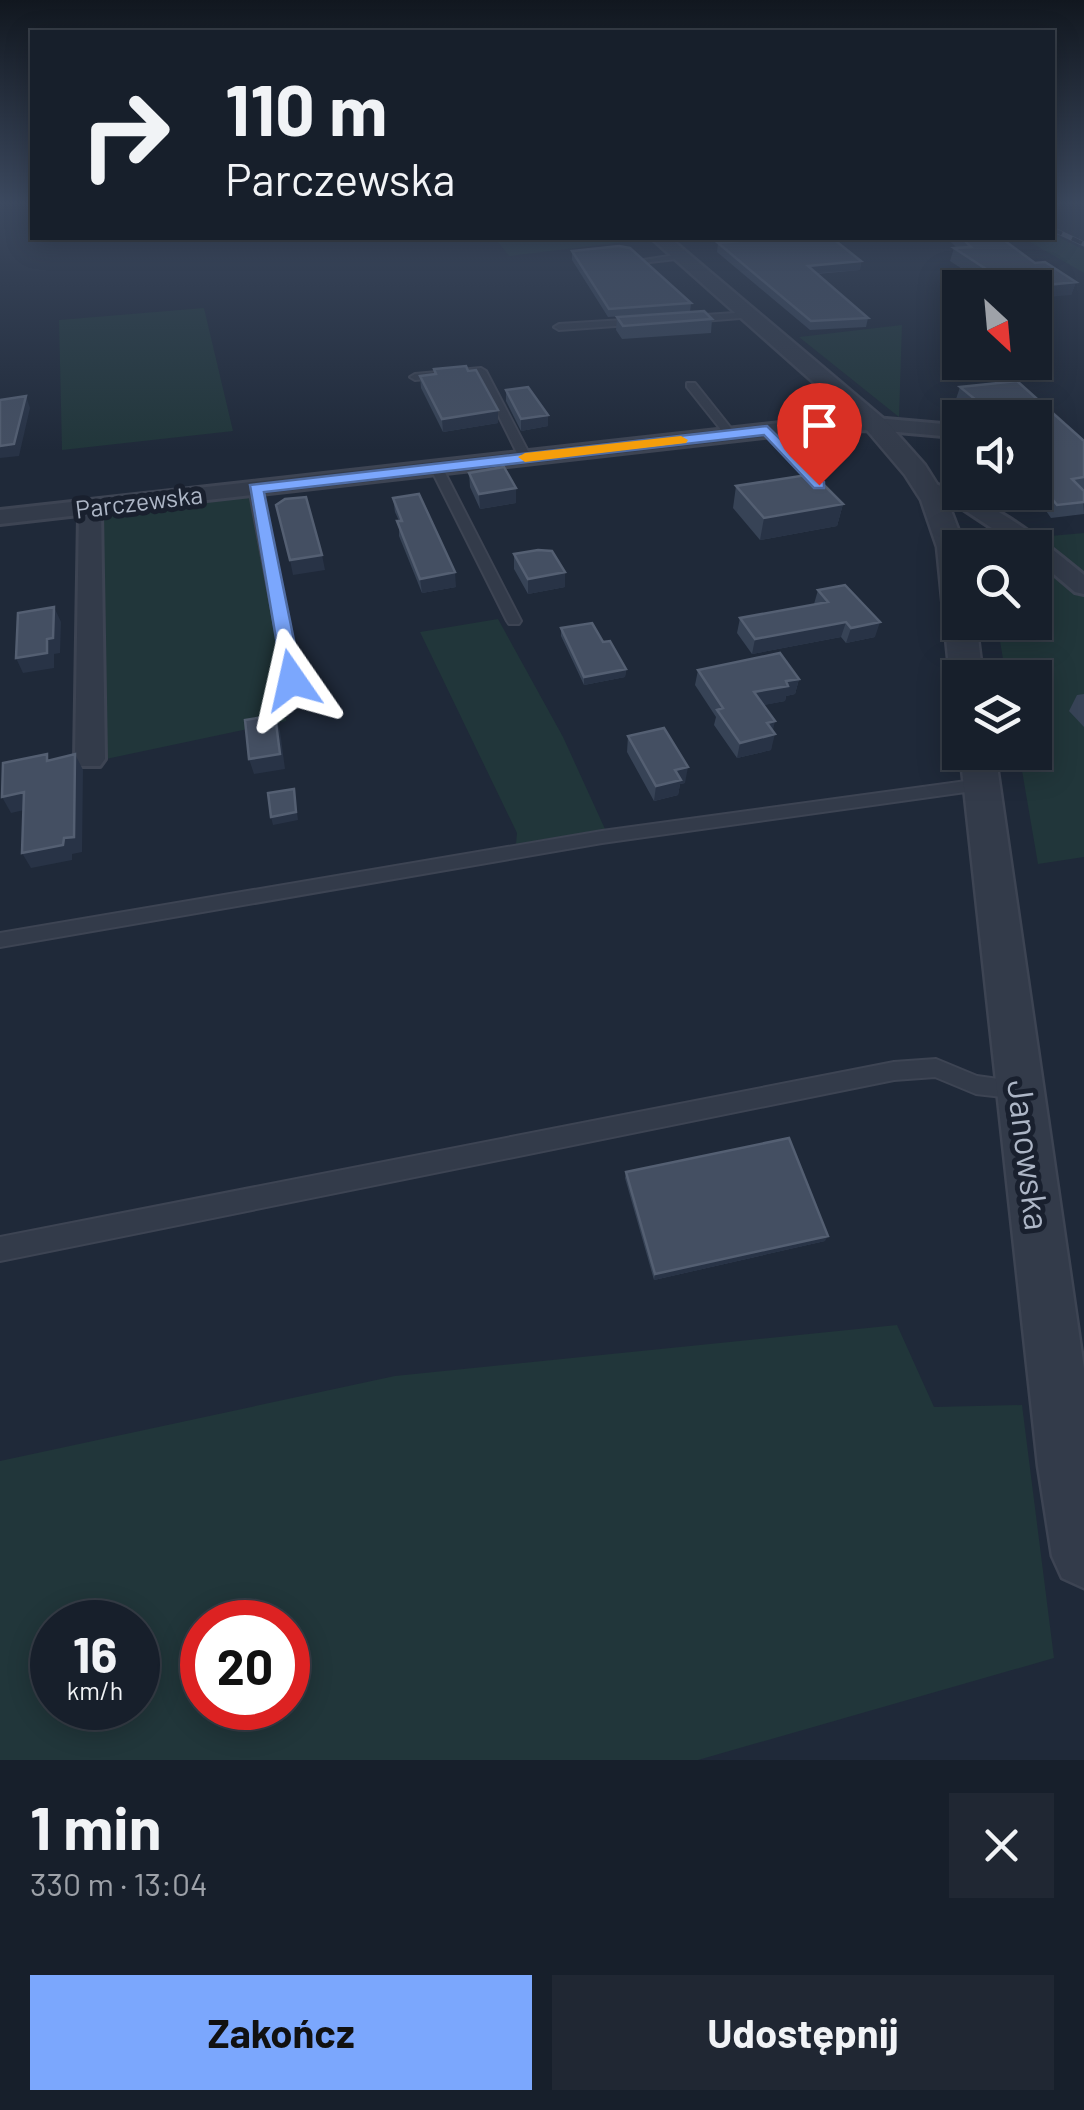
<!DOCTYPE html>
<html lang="pl">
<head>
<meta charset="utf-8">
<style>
	body { margin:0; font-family:Barlow,sans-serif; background:#202733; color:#f1f3f6; height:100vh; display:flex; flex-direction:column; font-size:38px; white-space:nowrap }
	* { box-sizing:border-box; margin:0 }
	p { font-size:32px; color:#9ea2a9 }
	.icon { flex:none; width:55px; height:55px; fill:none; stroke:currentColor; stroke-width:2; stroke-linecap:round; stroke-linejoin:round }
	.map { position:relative; height:1760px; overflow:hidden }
	.drawer { display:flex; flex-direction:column; background:#171f2b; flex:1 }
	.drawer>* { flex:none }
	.banner { position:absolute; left:30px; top:30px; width:1025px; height:210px; border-radius:0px; box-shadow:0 5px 25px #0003,0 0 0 2px #363d47; background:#171f2b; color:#f1f3f6; overflow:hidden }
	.needle { width:65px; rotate:154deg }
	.fabs { position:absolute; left:942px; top:270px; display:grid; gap:20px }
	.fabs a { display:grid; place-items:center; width:110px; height:110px; border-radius:0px; background:#171f2b; box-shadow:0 5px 25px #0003,0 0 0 2px #363d47; font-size:50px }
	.speed { position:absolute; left:30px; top:1600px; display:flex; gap:20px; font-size:50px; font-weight:700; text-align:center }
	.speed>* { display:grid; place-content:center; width:130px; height:130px; border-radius:50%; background:#171f2b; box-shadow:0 5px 25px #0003,0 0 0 2px #363d47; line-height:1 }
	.speed small { font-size:25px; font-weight:400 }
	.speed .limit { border:15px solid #d22; background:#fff; color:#111 }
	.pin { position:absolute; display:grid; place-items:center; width:85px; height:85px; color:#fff; margin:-102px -42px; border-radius:50% 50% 50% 0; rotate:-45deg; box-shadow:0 0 10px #0007 }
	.pin .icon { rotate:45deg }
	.me { position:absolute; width:110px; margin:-55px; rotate:349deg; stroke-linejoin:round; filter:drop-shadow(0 0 8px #0008) }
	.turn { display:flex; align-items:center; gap:35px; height:210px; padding:0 30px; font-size:45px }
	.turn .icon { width:130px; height:130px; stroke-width:2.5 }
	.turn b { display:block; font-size:70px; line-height:85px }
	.round { display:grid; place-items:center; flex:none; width:105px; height:105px; border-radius:0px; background:#202733 }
	.overview { display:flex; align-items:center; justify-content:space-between; height:170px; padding:0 30px }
	h1 { font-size:60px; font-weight:700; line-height:75px }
	.action { display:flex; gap:20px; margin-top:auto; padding:20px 30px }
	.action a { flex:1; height:115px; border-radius:0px; background:#7ba7fd; color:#111; font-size:40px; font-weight:700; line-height:115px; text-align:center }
	.action a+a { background:#202733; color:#f1f3f6 }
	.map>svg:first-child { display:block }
	.green { fill:#21363a; fill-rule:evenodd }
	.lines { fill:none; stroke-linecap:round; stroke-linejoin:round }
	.service-casing { stroke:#3d4453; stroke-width:4 }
	.minor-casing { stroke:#3d4453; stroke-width:6 }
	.tertiary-casing { stroke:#3d4453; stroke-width:5 }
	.service { fill:#333b4a; fill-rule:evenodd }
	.minor { fill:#333b4a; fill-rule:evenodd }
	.tertiary { fill:#333b4a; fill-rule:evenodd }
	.rail-casing { stroke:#555f71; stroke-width:5 }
	.rail { stroke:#19202e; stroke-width:4; stroke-dasharray:11; stroke-linecap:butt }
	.wall { fill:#374356 }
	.shaded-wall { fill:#283346 }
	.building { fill:#444f62; stroke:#545f72; stroke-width:2.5 }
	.route { fill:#7ba7fd; stroke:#506da4; stroke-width:2.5 }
	.slow { fill:#f59e0b }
	.labels { text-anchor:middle; stroke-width:10; stroke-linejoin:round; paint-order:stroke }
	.far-street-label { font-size:25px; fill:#adb6c6; stroke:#19202e }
	.near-street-label { font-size:35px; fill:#adb6c6; stroke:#19202e }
</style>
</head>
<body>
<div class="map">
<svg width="1084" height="1760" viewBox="0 0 1084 1760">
	<rect width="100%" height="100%" fill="#1f2939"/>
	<!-- green -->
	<path class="green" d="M1053 234 1084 250V273L1023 238H1052Z
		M495 238H648L649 239 509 256Z
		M204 308 233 431 62 450 59 320Z
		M902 325 899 417 799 337Z
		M249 493 286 680V721L106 759 103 511Z
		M1084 533V857L1038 864 1019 753 1035 752V678L1006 677 997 623 1035 622V548L985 547 984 542Z
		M498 619 563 737 605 829 516 844 517 833 420 632Z
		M897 1325 934 1407 1022 1405 1054 1658 698 1760H0V1461L395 1376ZM52 1622H138V1708H52ZM202 1622H288V1708H202Z"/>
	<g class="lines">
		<defs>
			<path id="service" d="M682 254 685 258 641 263 637 261Z
				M750 312 753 317 690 322 685 319 690 316Z
				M640 319 643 320V324L559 330 554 327 559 324Z
				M481 368 486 371 531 457 529 459 519 457 478 374 415 380 410 377 415 374Z
				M687 383H695L734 432V436H726L687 387Z
				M763 428H771L823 483V487H815L763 432Z
				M432 465 442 467 521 621 519 624H509L507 621 430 467Z
				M255 485 261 488 299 680 292 685 285 680 249 488Z
				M981 779 987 781 989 785 987 789 602 843 0 947V933L602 831Z
				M936 1059 977 1076 1027 1083 1030 1090 1027 1097 1020 1099 976 1094 935 1077 894 1080 0 1261V1237L894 1062Z"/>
			<path id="minor" d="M875 418 943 424 953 430 943 436 875 430 816 431 101 512 105 759 100 766H80L75 759 79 515 0 524V510L816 419Z
				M927 482C988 497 1036 535 1084 575V594L1075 592 1035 558V548H1022L963 509 919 493 916 488Z"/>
			<path id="tertiary" d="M651 238H670L884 419 925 465 947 500 965 547 960 548V622H976L983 678H960V687L950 678 937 547 921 500 905 475 866 429Z
				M960 751 995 752 1084 1369V1588L1062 1578 1052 1556 1038 1466Z"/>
		</defs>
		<!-- service casing -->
		<use href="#service" class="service-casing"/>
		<!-- minor casing -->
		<use href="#minor" class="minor-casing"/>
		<!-- tertiary casing -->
		<use href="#tertiary" class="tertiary-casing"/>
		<!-- service -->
		<use href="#service" class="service"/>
		<!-- minor -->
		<use href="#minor" class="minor"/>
		<!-- tertiary -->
		<use href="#tertiary" class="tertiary"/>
		<defs>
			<path id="rail" d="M1052 229 1084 244"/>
		</defs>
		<!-- rail casing -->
		<use href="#rail" class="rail-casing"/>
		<!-- rail -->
		<use href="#rail" class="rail"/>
	</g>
	<!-- wall -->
	<path class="wall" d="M721 238H832L861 261 860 270 817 274 868 318 866 327 810 330 717 252 718 243 728 242Z
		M948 238H1001L1035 263 1076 282 1071 295 1035 288H991L950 261 954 248H957L948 239Z
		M572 251 691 303 690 312 712 319 711 333 622 339 616 330 617 317 654 314 608 317 572 260Z
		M434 369 498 410V423L443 432 421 388 420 376 434 374Z
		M1017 381 1084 441V490H1083L1084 514 1051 518 1044 508 1031 509 1015 492H1035V418H979L956 399 960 387Z
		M506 390 548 426 521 431 506 401Z
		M469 473 516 488V503L480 509 470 487Z
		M736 486 843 504 837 526 760 540 733 508Z
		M393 498 456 587 422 593 399 536V521L395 512Z
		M514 554 565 587 528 594 514 569Z
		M818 590 875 637 846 643 841 637 752 654 737 633 740 618 814 604Z
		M561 628 603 642 626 669 625 677 584 685 561 636Z
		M698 670 799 679 795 694 786 696 785 701 763 705 773 731 771 750 737 758 714 725 716 717 695 685Z
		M1084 694V727L1069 711 1077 695Z
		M628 736 685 783 680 784 678 795 654 801 627 752Z
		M626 1172 825 1241 654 1280 625 1178Z"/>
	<!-- shaded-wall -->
	<path class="shaded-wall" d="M861 261 860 270 807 274 808 266Z
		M1076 282 1071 295 1035 298V288H1018Z
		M26 396 30 408 19 456 0 458V446Z
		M498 410V423L443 432 442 419Z
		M548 415V426L521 431V419Z
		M516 488V503L480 509 479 494Z
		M843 504 837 526 760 540 764 518Z
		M322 555 325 570 293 575 290 560Z
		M455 572 456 587 422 593 420 579Z
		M565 572V587L528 594V579Z
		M54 607 61 622 60 653 54 654V668L23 673 16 658 47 639Z
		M846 622 841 637 752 654 755 639Z
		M880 622 875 637 846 643 851 628Z
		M626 669 625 677 584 685V677Z
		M799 679 795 694 786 696 785 701 750 708 754 692Z
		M275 715 280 731 285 769 254 774 249 759Z
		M775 721 772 735 775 734 771 750 737 758 740 743 767 723Z
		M75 754 83 770 82 852 72 854V860L31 868 22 853Z
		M688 767 685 783 680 784 678 795 654 801 656 786 675 770Z
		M294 789 298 820 273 825 271 817Z
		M24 792 33 808 11 813 2 797Z
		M828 1236 825 1241 654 1280 655 1274Z"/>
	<!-- building -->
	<path class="building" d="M734 238H832L861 261 808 266 868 318 811 321 718 243 739 241Z
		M962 238H1001L1035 263 1045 262 1076 282 1015 288 954 248 971 247Z
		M619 246 630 248 691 303 609 309 572 251Z
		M704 311 712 319 623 326 617 317Z
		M466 366 468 371 476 370 498 410 442 419 420 376 436 374 434 369Z
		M1017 381 1084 441V477L1072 479 1084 491V502L1057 505 1049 495 1037 496 1033 492H1035V418H985L981 414 992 413 960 387Z
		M528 387 548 415 521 419 506 390Z
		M26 396 14 444 0 446V400Z
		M504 467 516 488 479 494 469 473Z
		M813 474 843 504 764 518 736 486Z
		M419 494 455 572 420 579 397 521H402L393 498Z
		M306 497 322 555 290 560 276 505 285 499Z
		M538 550 552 551 565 572 528 579 514 554Z
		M845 585 880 622 851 628 846 622 755 639 740 618 828 602 818 590Z
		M54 607 53 638 47 639V653L16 658 18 613Z
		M592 623 603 642 610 641 626 669 584 677 561 628Z
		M780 653 799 679 786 681 788 686 754 692 775 721 767 723 775 734 740 743 717 710 723 708 698 670Z
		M275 715 280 754 249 759 245 720Z
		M664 728 688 767 675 770 681 780 656 786 628 736Z
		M47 754V761L75 754 74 837 64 838 63 845 22 853 24 792 2 797 3 763Z
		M294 789 296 812 271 817 268 793Z
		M789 1138 828 1236 655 1274 626 1172Z"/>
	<!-- sky -->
	<linearGradient id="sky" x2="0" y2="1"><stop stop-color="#11171f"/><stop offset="0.45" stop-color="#3c495f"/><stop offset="1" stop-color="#3c495f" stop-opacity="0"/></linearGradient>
	<rect width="1084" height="451" fill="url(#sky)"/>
	<!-- route -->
	<path class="route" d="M767 426 824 482V488H814L764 435 264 492 302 680 292 686 283 680 250 485Z"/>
	<!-- slow -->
	<path class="slow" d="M681 436 688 440 686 443 525 462 518 457 525 453Z"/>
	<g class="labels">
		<!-- far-street labels -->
		<g class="far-street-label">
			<text transform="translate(139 502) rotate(-7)" y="9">Parczewska</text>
		</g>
		<!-- near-street labels -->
		<g class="near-street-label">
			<text transform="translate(1028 1155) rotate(83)" y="12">Janowska</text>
		</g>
	</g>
</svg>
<div class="fabs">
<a><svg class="needle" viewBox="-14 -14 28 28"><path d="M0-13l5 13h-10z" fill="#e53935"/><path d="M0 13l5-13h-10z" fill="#9ea2a9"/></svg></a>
<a><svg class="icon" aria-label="sound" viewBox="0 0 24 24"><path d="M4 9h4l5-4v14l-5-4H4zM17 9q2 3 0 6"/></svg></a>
<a><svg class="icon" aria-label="search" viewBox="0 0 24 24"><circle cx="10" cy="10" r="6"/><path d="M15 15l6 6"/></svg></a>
<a><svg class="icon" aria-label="layers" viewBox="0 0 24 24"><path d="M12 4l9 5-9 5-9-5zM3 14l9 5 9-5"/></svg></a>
</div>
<div class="speed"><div>16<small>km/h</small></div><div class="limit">20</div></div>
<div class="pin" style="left:819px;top:485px;background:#d93025"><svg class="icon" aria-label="arrive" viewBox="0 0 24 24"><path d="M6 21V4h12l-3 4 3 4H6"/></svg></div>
<svg class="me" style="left:292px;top:680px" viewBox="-20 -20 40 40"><path d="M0-17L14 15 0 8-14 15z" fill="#7ba7fd" stroke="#fff" stroke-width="4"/></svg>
<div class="banner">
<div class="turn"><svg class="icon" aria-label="right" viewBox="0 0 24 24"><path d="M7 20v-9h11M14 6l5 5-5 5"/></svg><div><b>110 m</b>Parczewska</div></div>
</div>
</div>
<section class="drawer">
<div class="overview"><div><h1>1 min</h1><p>330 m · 13:04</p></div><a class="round"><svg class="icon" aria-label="close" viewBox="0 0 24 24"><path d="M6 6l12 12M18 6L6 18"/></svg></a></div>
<div class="action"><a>Zakończ</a><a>Udostępnij</a></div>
</section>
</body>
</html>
